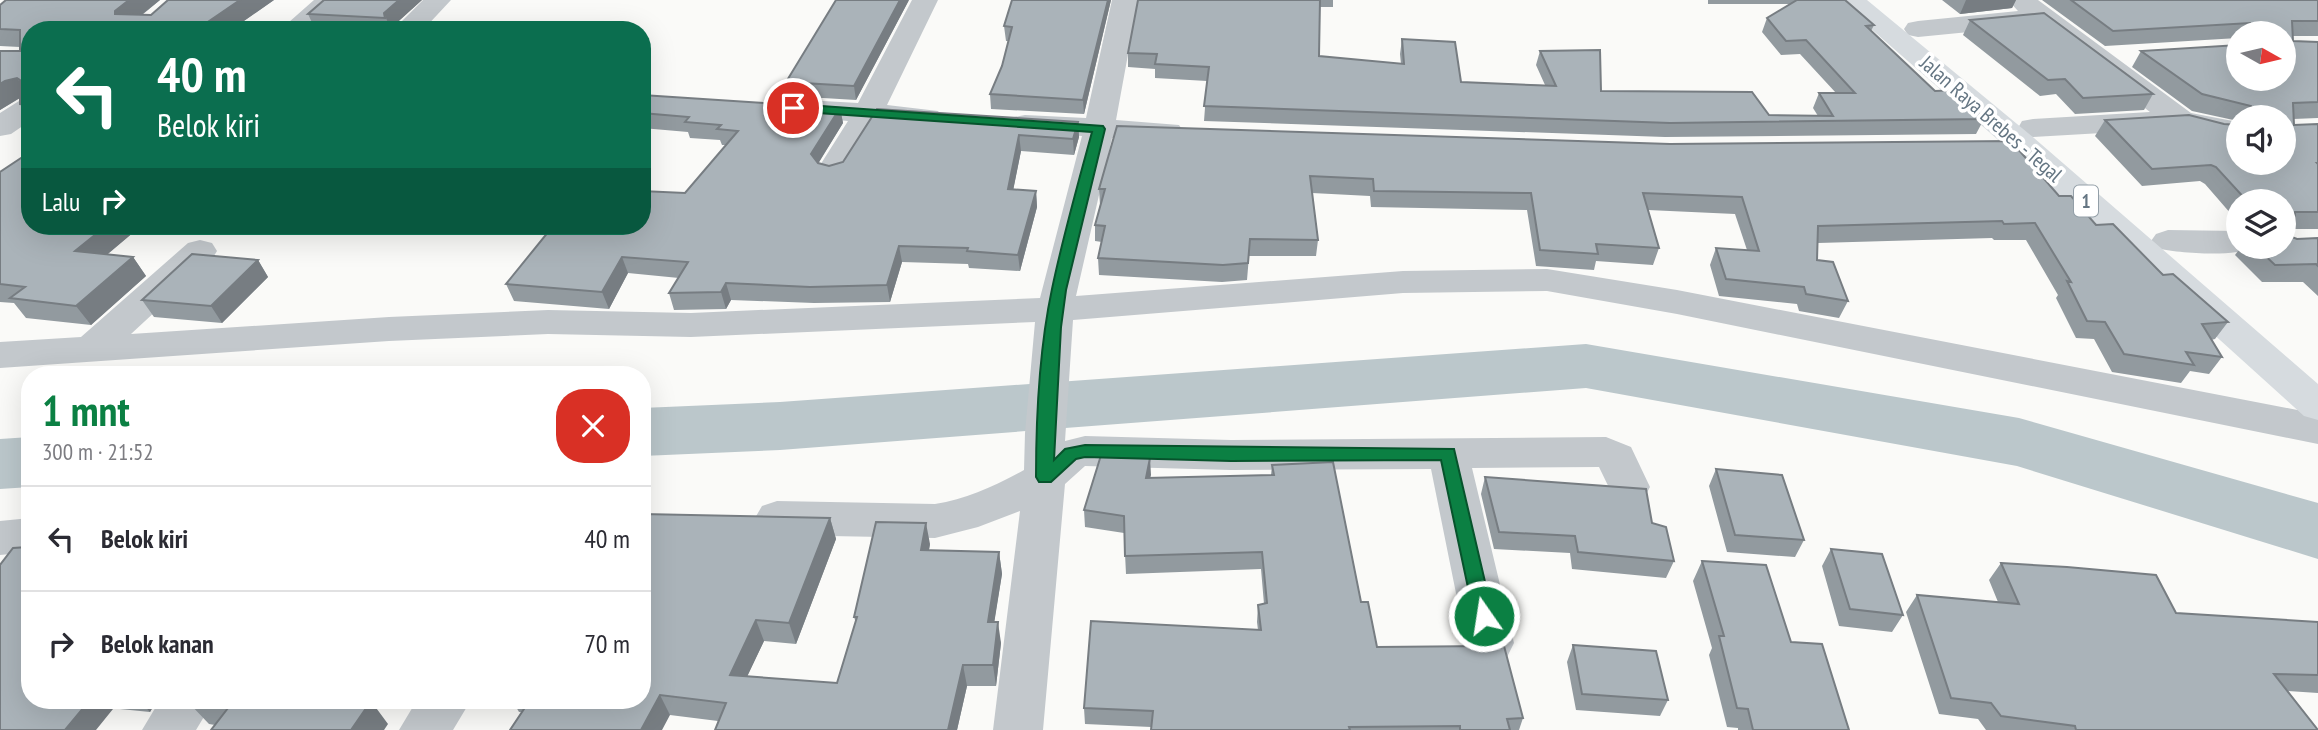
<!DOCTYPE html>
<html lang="id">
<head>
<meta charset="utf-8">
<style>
	body { margin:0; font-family:"PT Sans Narrow",sans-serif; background:#f2f2f3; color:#2b2b33; height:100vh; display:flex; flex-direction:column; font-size:26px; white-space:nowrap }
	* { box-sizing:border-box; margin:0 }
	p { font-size:23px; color:#7c7c81 }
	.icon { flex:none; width:38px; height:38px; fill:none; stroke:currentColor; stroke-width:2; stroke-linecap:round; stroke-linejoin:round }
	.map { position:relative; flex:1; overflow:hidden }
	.drawer { position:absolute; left:21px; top:366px; width:630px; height:343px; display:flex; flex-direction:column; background:#fff; border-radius:28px; box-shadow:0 7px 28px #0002 }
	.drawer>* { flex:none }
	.hud { position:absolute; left:21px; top:21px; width:630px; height:214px; border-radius:28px; box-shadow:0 7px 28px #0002; background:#0b6e4f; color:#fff; overflow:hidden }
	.needle { width:46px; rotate:98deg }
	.tools { position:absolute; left:2226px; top:21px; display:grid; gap:14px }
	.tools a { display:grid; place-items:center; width:70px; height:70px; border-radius:50%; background:#fff; box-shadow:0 7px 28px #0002; font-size:35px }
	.pin { position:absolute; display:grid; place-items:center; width:60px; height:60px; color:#fff; margin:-30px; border:4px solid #fff; border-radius:50%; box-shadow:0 2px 7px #0007 }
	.me { position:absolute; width:77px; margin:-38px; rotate:347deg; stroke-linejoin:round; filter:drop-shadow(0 0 5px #0008) }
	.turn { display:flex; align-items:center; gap:24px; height:147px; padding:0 21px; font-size:32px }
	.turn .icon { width:91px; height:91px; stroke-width:2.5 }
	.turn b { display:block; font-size:49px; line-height:60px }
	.then { display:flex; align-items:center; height:66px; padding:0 21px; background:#0003; gap:14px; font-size:26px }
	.round { display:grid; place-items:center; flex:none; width:74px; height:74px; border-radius:28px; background:#f2f2f3 }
	.summary { display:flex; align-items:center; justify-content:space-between; height:119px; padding:0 21px }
	h1 { font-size:42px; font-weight:700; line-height:52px; color:#0b8043 }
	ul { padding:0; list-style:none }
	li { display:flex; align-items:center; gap:21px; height:105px; padding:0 21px; border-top:2px solid #e1e1e2 }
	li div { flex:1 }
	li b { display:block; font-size:26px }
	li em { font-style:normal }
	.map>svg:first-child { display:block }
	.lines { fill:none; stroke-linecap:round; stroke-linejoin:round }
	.river { fill:#bbc7cb; fill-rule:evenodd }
	.street { fill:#c3c8cc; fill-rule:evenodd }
	.highway { fill:#d6dbdf; fill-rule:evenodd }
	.wall { fill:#929a9f }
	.shaded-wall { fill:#777d82 }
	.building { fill:#aab3b9; stroke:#777d82; stroke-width:2 }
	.route { fill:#0b8043; stroke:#07532c; stroke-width:2 }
	.labels { text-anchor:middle; stroke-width:7; stroke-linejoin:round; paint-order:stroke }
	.shield { fill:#fff; stroke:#939fa8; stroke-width:2 }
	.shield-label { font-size:19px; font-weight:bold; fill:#657683 }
	.street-label { font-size:21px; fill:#657683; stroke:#fff }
</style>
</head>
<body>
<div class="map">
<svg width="2318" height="730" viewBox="0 0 2318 730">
	<rect width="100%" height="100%" fill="#fafaf8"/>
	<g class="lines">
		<!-- river -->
		<path class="river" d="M1586 344 2019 418 2318 503V559L2017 466 1586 388 780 450 642 456V408L780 402Z
			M30 437V487L0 489V439Z"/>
		<!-- street -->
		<path class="street" d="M314 0H343L311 30H280Z
			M423 0H451L423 30H393Z
			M912 0H938L887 105 938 111 942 117 938 123 927 126 877 123 844 177 833 180 822 177 817 170 848 121 777 114 773 108 777 102 788 99 858 103Z
			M1112 0H1138L1116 120 1179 125 1184 132 1179 139 1168 141 1112 138 1076 296 1403 271 1547 269 1677 290 2318 414V444L1677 314 1547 291 1403 293 1073 320 1065 441 1085 436 1231 440 1606 437 1631 447 1650 487 1644 498 1629 503 1614 498 1599 467 1472 468 1514 643 1507 657 1490 663 1473 657 1466 643 1431 469 1231 470 1085 466 1065 484 1043 730H993L1020 511 978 527 935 538 777 535 762 530 755 518 762 506 777 501 935 504C967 499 995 486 1024 470L1025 433 1035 322 691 337 548 334 389 341 0 368V342L81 337 188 243 200 240 212 243 217 251 212 259 131 334 389 317 548 310 691 313 1040 298 1082 136 1014 131 1010 124 1014 117 1025 115 1086 118Z
			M2008 0H2038L2191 113 2238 122V140L2214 138 2167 125 2154 130 2033 137 2022 135 2018 128 2022 121 2033 119 2150 112 2032 21 2020 27 1918 37 1908 35 1904 29 1908 23 1918 21 2018 11Z
			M30 98V121L11 134 0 136V113L19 101Z
			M2168 230 2238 231V247H2252C2238 258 2175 253 2156 248L2151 241 2156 234Z
			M30 518V552L0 555V521Z
			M160 700H214L196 730H142Z
			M417 700H471L453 730H399Z"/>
		<!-- highway -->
		<path class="highway" d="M1838 0H1867L2034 138 2318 384V420L2304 416 2012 152Z"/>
	</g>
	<!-- wall -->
	<path class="wall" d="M6 0H160L142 15H151L274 0 231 30H30V119L20 104V98L0 110V51H20V47L0 46V5Z
		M422 0 391 28 392 30 315 29 308 14Z
		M909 0 856 100 790 96 786 82Z
		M1012 0H1111L1084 114 991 109 990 94 1002 66 1008 41H1006L1004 26Z
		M1138 0H1333V7H1320L1319 56 1401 64 1400 54 1402 39 1461 82 1545 85 1536 65 1540 51 1601 91 1769 115 1818 116 1813 108 1819 93H1836L1800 54 1781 55 1762 32 1767 18 1790 4H1708V0H1845L1874 25 1871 31 1935 91 1984 119 1976 134 1665 137 1204 121 1207 81 1155 78V69L1128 67V53Z
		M1942 0H2016L2012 8 1960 14Z
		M2042 0H2318V36H2292L2293 41 2318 42V118L2293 119 2294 125 2318 124V229H2293L2288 236 2297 239 2318 238V296L2303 282H2262L2235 255 2241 247H2284V201H2238V222L2205 184 2200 181 2142 186 2095 136 2105 120 2238 163 2284 117H2238V121L2192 111 2132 67 2141 51 2238 79 2284 33H2238V38L2105 46Z
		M1970 20 2153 94 2144 110 2075 114 2056 94 2040 96 1963 35Z
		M642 95 840 108 843 123 818 164 829 166 1078 122 1079 137 1074 155 1021 151 1013 190 1036 191 1037 207 1020 271 969 268 968 264 902 262 890 302 814 303 731 300 726 309 674 310 669 293 679 278 628 273 609 309 514 301 506 284 685 193 726 145H722L720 140 690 138 688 132 642 128Z
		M1117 126 2059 196 2228 322 2215 339 2211 340 2222 357 2209 374 2190 371 2181 383 2112 372 2094 339 2076 338 2056 298 2058 295 2026 240H1994L1992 238 1818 243 1817 260 1848 301 1839 318 1799 311 1797 304 1719 296 1710 265 1716 248 1747 250 1735 214 1648 210 1659 248 1653 265 1596 261 1594 270 1536 266 1527 210 1371 207 1370 196 1312 193 1318 240 1316 256H1249L1247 280 1222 282 1099 275 1098 258 1102 242 1095 241V225L1100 205 1099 189Z
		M0 172 30 226H141L107 254 133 257 146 276 91 325 26 318 14 303 0 302Z
		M258 260 268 277 222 323 154 317 142 300Z
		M1150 458V478L1271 475 1272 465 1361 602 1377 647 1523 718 1519 730H1151V727L1085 724 1084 708 1258 630 1257 622 1258 605 1264 604 1261 569 1126 574 1124 533 1085 527 1084 510Z
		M1716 469 1804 540 1795 557 1727 552 1709 486Z
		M1485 477 1652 523 1674 561 1666 578 1572 569 1570 553 1494 549 1481 494Z
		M830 518 836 539 796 644 764 641 747 676 837 683 856 623 854 617 930 544 929 550 999 552 1002 574 994 622 1001 643 996 686H967L957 730H715L718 721 670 715 522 712H519L512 700H642Z
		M1831 549 1903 615 1892 632 1839 626 1822 566Z
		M1702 561 1791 642 1849 730H1738V728L1727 727 1709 655 1712 648 1693 581Z
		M2001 563 2176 613 2318 622V693L2288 691 2318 730H1986L1978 719 1939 714 1906 612 1917 595 1998 602 1989 580Z
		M1573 645 1668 700 1660 716 1576 710 1567 662Z
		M30 700H157L150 712Z
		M188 702 388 724 215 725 209 724Z"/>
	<!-- shaded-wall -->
	<path class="shaded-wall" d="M129 0H160L125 28 115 14V11Z
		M240 0H274L231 30H196Z
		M399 0H422L391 28V30L384 13Z
		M900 0H909L856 100 854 86Z
		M1108 0H1111L1084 114 1083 100Z
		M1966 0H2016L2012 8 1960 14Z
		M17 78 29 95 18 99 0 110V84L5 81Z
		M840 108 843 123 814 170 811 154Z
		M1078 122 1079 137 1074 155 1073 139Z
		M1019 135 1021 151 1010 206 1008 189Z
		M1036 191 1037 207 1020 271 1018 255Z
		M106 226H141L89 270 75 251Z
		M899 246 902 262 890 302 887 285Z
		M133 257 146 276 91 325 76 306Z
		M622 257 628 273 609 309 602 292Z
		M258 260 268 277 222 323 211 306Z
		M726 283 731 300 726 309 721 292Z
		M1150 458 1151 475 1146 496V478Z
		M830 518 836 539 796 644 789 623Z
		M926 523 930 544 925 571 921 550Z
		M999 552 1002 574 991 643 988 622Z
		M756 620 764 641 738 696 730 675Z
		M998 622 1001 643 996 686 993 665Z
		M963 665 967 686 957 730H948Z
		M660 695 670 715 662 730H641Z
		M90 700H104L113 709 96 730H65Z
		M139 700H157L150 712Z
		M371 701 388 724 384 730H351Z"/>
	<!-- building -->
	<path class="building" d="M6 0H129L115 11V14L151 15 168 0H240L196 30H30V105L20 104V80L17 78 5 81 0 84V51H20V30L0 29V5Z
		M324 0H399L384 13 385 18 308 14Z
		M836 0H900L854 86 786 82Z
		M1012 0H1108L1083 100 990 94 1002 66 1012 27 1004 26Z
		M1138 0H1320L1319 56 1404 64 1402 39 1455 42 1461 82 1556 86 1540 51 1600 50 1601 91 1752 92 1769 115 1833 116 1819 93H1855L1806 40 1786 41 1767 18 1797 0H1845L1874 25 1866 26 1935 91 1958 90 1984 119 1670 123 1204 106 1209 67 1155 64 1157 54 1128 53Z
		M2071 0H2318V21H2292L2293 41 2318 42V102L2293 103 2294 125 2318 124V163H2317L2318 164V212H2295L2294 227 2284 228V201H2247L2216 167 2211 165 2152 169 2105 120 2189 115 2224 124 2238 125V163H2284V117H2252L2251 106 2202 94 2141 51 2238 45V79H2284V33H2250V23L2113 31Z
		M2044 13 2153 94 2083 98 2065 79 2048 80 1970 20Z
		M642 95 840 108 811 154 818 163 829 166 843 162 877 109 1078 122 1073 139 1019 135 1008 189 1036 191 1018 255 967 251 968 248 899 246 887 285 810 287 726 283 721 292 669 293 688 262 622 257 602 292 506 284 553 226H642V191L685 193 738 131 717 129 721 125 685 122 689 117 642 113Z
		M1117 126 1670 144 2011 141 2059 196H2071L2096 225 2113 224 2163 275 2173 274 2228 322 2202 324 2222 357 2186 352 2194 365 2124 354 2105 322 2087 321 2067 281 2071 282 2035 223 2004 224 2002 221 1818 226 1817 260 1833 262 1848 301 1806 294 1804 287 1726 279 1716 248 1759 251 1742 197 1643 193 1659 248 1596 244 1598 254 1540 250 1531 193 1374 191 1373 179 1310 176 1318 240 1250 239 1248 263 1223 265 1098 258 1105 226 1095 225 1105 189H1099Z
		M30 152V226H106L75 251 133 257 76 306 10 298 25 287 0 284V172Z
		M2284 234 2297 239 2318 238V266L2316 264 2275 265 2256 247H2284Z
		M192 254 258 260 211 306 142 300Z
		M1102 452 1150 458 1146 478 1274 475 1272 465 1333 462 1361 602H1368L1377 647 1487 646 1496 648 1504 646 1523 718 1507 719 1510 730H1460V726L1349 727 1350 730H1151L1153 711 1084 708 1091 621 1261 630 1258 605 1267 603 1262 552 1125 556 1124 516 1084 510Z
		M1716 469 1782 475 1804 540 1735 535Z
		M1485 477 1646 489 1652 523 1666 527 1674 561 1578 552 1575 536 1499 532Z
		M642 514 830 518 789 623 756 620 730 675 837 683 857 617H854L876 522 926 523 921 550 999 552 988 622H998L993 665H963L948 730H715L726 703 660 695 641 730H510L530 700H642Z
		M30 545V700H90L65 730H0V565L13 548 28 547Z
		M1831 549 1882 554 1903 615 1850 609Z
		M1702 561 1766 565 1791 642 1822 644 1849 730H1753L1748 709 1737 708 1719 636H1724Z
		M2001 563 2067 567 2156 575 2176 613 2318 622V675L2274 674 2318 730H2076L2075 726 2001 716 1991 703 1951 698 1917 595 2019 604Z
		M1573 645 1656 651 1668 700 1582 694Z
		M189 700H365L371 701 351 730H211L228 708 188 702Z"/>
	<!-- route -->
	<path class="route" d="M793 104 1103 126 1105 129 1066 290 1061 327 1054 460 1065 449 1085 445 1454 449 1493 616 1491 622 1484 624 1477 622 1474 616 1441 460 1231 461 1085 457 1076 459 1051 482H1039L1036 477C1036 415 1039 350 1052 289 1063 236 1078 184 1092 132L789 111 787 108Z"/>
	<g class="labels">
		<!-- shield labels -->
		<rect class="shield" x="2074" y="185.5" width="24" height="31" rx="5"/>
		<g class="shield-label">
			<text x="2086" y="208">1</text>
		</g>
		<!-- street labels -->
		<g class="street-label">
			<text transform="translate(1991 119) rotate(41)" y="7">Jalan Raya Brebes - Tegal</text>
		</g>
	</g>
</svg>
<div class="tools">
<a><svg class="needle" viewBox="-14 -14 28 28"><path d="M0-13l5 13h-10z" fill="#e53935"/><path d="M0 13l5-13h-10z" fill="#7c7c81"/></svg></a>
<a><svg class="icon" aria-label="sound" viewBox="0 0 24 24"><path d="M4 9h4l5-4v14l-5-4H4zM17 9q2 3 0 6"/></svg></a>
<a><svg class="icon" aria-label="layers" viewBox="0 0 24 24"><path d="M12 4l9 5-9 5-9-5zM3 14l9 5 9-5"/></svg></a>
</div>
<div class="pin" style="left:793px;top:108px;background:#d93025"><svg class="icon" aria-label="arrive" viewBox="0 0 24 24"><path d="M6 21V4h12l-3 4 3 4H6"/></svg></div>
<svg class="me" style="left:1484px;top:616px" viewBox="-20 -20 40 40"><circle r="17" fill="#0b8043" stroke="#fff" stroke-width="3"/><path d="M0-11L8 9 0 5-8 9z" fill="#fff"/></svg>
<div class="hud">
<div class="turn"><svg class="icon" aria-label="left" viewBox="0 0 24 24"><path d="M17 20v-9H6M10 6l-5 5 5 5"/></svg><div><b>40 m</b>Belok kiri</div></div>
<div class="then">Lalu<svg class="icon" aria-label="right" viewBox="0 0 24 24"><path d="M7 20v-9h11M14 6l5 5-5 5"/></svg></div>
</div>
<section class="drawer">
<div class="summary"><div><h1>1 mnt</h1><p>300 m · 21:52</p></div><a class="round" style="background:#d93025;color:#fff"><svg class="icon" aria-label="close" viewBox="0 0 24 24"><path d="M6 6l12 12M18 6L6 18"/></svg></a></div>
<ul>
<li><svg class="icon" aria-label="left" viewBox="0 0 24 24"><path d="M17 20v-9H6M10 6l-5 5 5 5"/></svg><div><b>Belok kiri</b></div><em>40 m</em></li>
<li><svg class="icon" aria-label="right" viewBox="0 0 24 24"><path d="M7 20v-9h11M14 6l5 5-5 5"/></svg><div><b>Belok kanan</b></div><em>70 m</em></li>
</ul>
</section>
</div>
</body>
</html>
